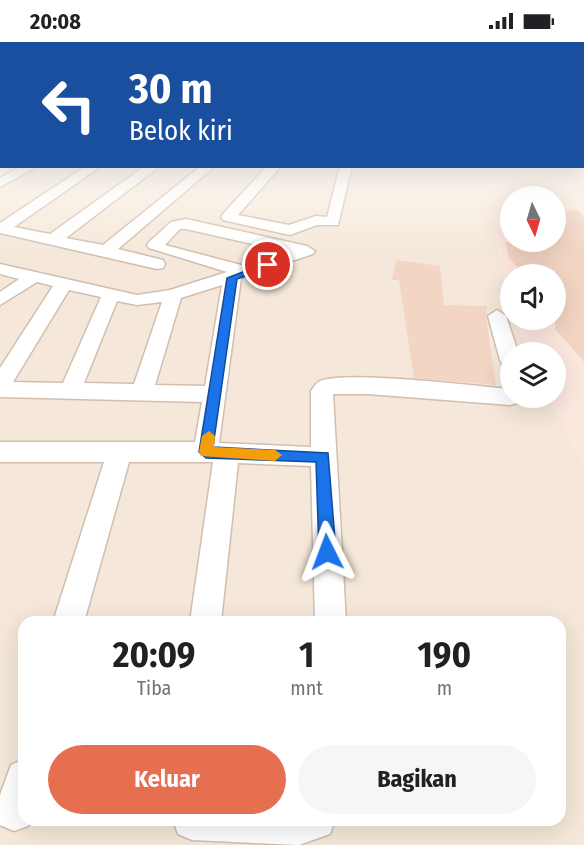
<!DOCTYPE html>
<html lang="id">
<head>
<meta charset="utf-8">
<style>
	body { margin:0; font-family:"Fira Sans Condensed",sans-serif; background:#f6f6f6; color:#202124; height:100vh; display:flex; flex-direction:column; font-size:22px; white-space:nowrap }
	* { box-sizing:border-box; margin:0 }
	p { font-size:20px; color:#757577 }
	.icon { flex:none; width:33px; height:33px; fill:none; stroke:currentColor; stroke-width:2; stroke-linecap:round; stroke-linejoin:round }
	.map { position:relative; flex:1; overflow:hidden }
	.drawer { position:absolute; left:18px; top:574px; width:548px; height:210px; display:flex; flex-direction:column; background:#fff; border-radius:18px; box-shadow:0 6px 24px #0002 }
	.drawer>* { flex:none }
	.top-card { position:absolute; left:0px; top:0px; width:585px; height:126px; box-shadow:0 6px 24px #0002; background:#1a4fa0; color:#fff; overflow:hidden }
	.needle { width:39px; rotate:175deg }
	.buttons { position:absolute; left:500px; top:144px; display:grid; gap:12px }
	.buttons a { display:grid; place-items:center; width:66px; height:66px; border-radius:50%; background:#fff; box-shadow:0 6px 24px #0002; font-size:30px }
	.pin { position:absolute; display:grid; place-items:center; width:51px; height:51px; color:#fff; margin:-26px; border:3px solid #fff; border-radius:50%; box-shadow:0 2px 6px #0007 }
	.me { position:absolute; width:66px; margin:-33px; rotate:357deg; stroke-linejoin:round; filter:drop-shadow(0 0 4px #0008) }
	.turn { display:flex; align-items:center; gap:21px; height:126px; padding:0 30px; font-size:27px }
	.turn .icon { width:78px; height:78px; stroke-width:2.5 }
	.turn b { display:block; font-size:42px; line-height:51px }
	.eta { display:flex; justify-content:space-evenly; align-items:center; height:102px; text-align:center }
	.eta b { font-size:36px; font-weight:700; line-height:42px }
	.action { display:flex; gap:12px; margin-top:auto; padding:12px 30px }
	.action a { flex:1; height:69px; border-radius:36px; background:#e76f51; color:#fff; font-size:24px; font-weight:700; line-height:69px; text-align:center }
	.action a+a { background:#f6f6f6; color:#202124 }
	.status { display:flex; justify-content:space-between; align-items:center; height:42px; padding:0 30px; background:#fff; direction:ltr }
	.status svg { height:16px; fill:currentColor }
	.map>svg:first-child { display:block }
	.residential { fill:#f5e8da; fill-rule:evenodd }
	.commercial { fill:#fde8e0 }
	.building { fill:#f3d5c3 }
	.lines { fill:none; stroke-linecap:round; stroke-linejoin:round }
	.minor-casing { stroke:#d1beb0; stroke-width:3 }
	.minor { fill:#fff; fill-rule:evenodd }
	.route { fill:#1a73e8; stroke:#114b97; stroke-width:1.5 }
	.slow { fill:#f59e0b }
</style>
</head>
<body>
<div class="status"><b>20:08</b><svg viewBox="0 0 49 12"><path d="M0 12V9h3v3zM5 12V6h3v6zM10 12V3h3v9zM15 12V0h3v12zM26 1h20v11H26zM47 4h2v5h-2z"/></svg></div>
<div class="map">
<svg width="584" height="803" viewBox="0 0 584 803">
	<rect width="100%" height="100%" fill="#fdf6ec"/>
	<!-- residential -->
	<path class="residential" d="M0 100 2 124H584V100V803H0ZM510 154H555V200H510ZM510 232H555V278H510ZM510 310H555V356H510ZM24 580H560V778H24Z"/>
	<!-- commercial -->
	<path class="commercial" d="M584 161V424L549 356H555V310H527L513 278H555V232H510V264L490 170 510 168V200H555V164Z"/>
	<!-- building -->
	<path class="building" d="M578 168 584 174V320L555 287V228L521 230 509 216 505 200H555V170Z
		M396 218 440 224 444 263 487 264 486 275 496 343 414 336 399 238H392Z"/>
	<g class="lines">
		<defs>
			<path id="minor" d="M21 124H38L0 145V136Z
				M86 124H101L14 185 50 192 145 124H160L66 196 103 203 201 124H215L118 207 163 218 165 222 163 226 157 227 0 191V181Z
				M267 124H281L238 173 289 183 316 174 327 175 340 124H352L338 183H317L290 193 223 178 221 175 223 172Z
				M186 177 307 204 315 209 313 212 241 236 219 401 311 405V349C314 345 316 341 320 339 345 328 476 344 510 347V356H521L518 361 510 363 368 352H333L346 580H315L311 424 238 421 221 580H190L213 420H129L84 580H53L104 420H0V400H195L202 360 0 355V326L53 244 37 240 0 263V250L19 237 0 232V222L137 253 170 248 227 230 149 206 147 203 149 200 171 180ZM180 187H186L289 210 245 224 165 203ZM222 243 205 344 155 343 181 256ZM69 248 101 255 63 341 13 340ZM117 259 137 263 162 260 134 342 84 341Z
				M497 268 506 274 518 310H510V325L503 323 500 318 488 274Z
				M24 717V778H30L28 784 14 789 0 783V753L11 723Z
				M173 778H335L330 792 299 803 192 798 178 792Z"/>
		</defs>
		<!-- minor casing -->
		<use href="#minor" class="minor-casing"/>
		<!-- minor -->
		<use href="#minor" class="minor"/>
	</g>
	<!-- sky -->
	<linearGradient id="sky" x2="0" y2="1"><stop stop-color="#97c7e8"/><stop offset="0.47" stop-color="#fefbf6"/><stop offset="1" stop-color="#fefbf6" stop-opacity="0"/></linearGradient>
	<rect width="584" height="212" fill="url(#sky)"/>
	<!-- route -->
	<path class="route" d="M268 220 273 223 271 225 237 237 213 405 328 411 336 510 333 515 327 517 322 515 319 510 316 420 206 416 199 410 227 236Z"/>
	<!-- slow -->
	<path class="slow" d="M209 389 215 394 214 405 275 408 282 413 275 419 201 414 199 410 202 394Z"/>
</svg>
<div class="buttons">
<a><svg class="needle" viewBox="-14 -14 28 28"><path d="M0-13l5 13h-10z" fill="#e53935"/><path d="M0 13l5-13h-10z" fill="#757577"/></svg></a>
<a><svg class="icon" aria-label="sound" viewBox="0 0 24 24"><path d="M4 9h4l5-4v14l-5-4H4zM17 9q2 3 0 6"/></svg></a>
<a><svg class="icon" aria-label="layers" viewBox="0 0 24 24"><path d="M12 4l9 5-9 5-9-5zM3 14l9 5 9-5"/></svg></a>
</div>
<div class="pin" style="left:268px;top:223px;background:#d93025"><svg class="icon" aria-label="arrive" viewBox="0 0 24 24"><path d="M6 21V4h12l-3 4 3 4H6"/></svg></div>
<svg class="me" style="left:327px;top:510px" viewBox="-20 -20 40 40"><path d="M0-17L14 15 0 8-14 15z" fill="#1a73e8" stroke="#fff" stroke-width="4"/></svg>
<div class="top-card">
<div class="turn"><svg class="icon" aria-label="left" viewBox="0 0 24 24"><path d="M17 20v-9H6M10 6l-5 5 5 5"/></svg><div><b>30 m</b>Belok kiri</div></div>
</div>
<section class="drawer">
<div class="eta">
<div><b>20:09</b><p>Tiba</p></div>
<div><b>1</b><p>mnt</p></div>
<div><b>190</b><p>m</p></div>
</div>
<div class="action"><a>Keluar</a><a>Bagikan</a></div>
</section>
</div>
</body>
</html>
